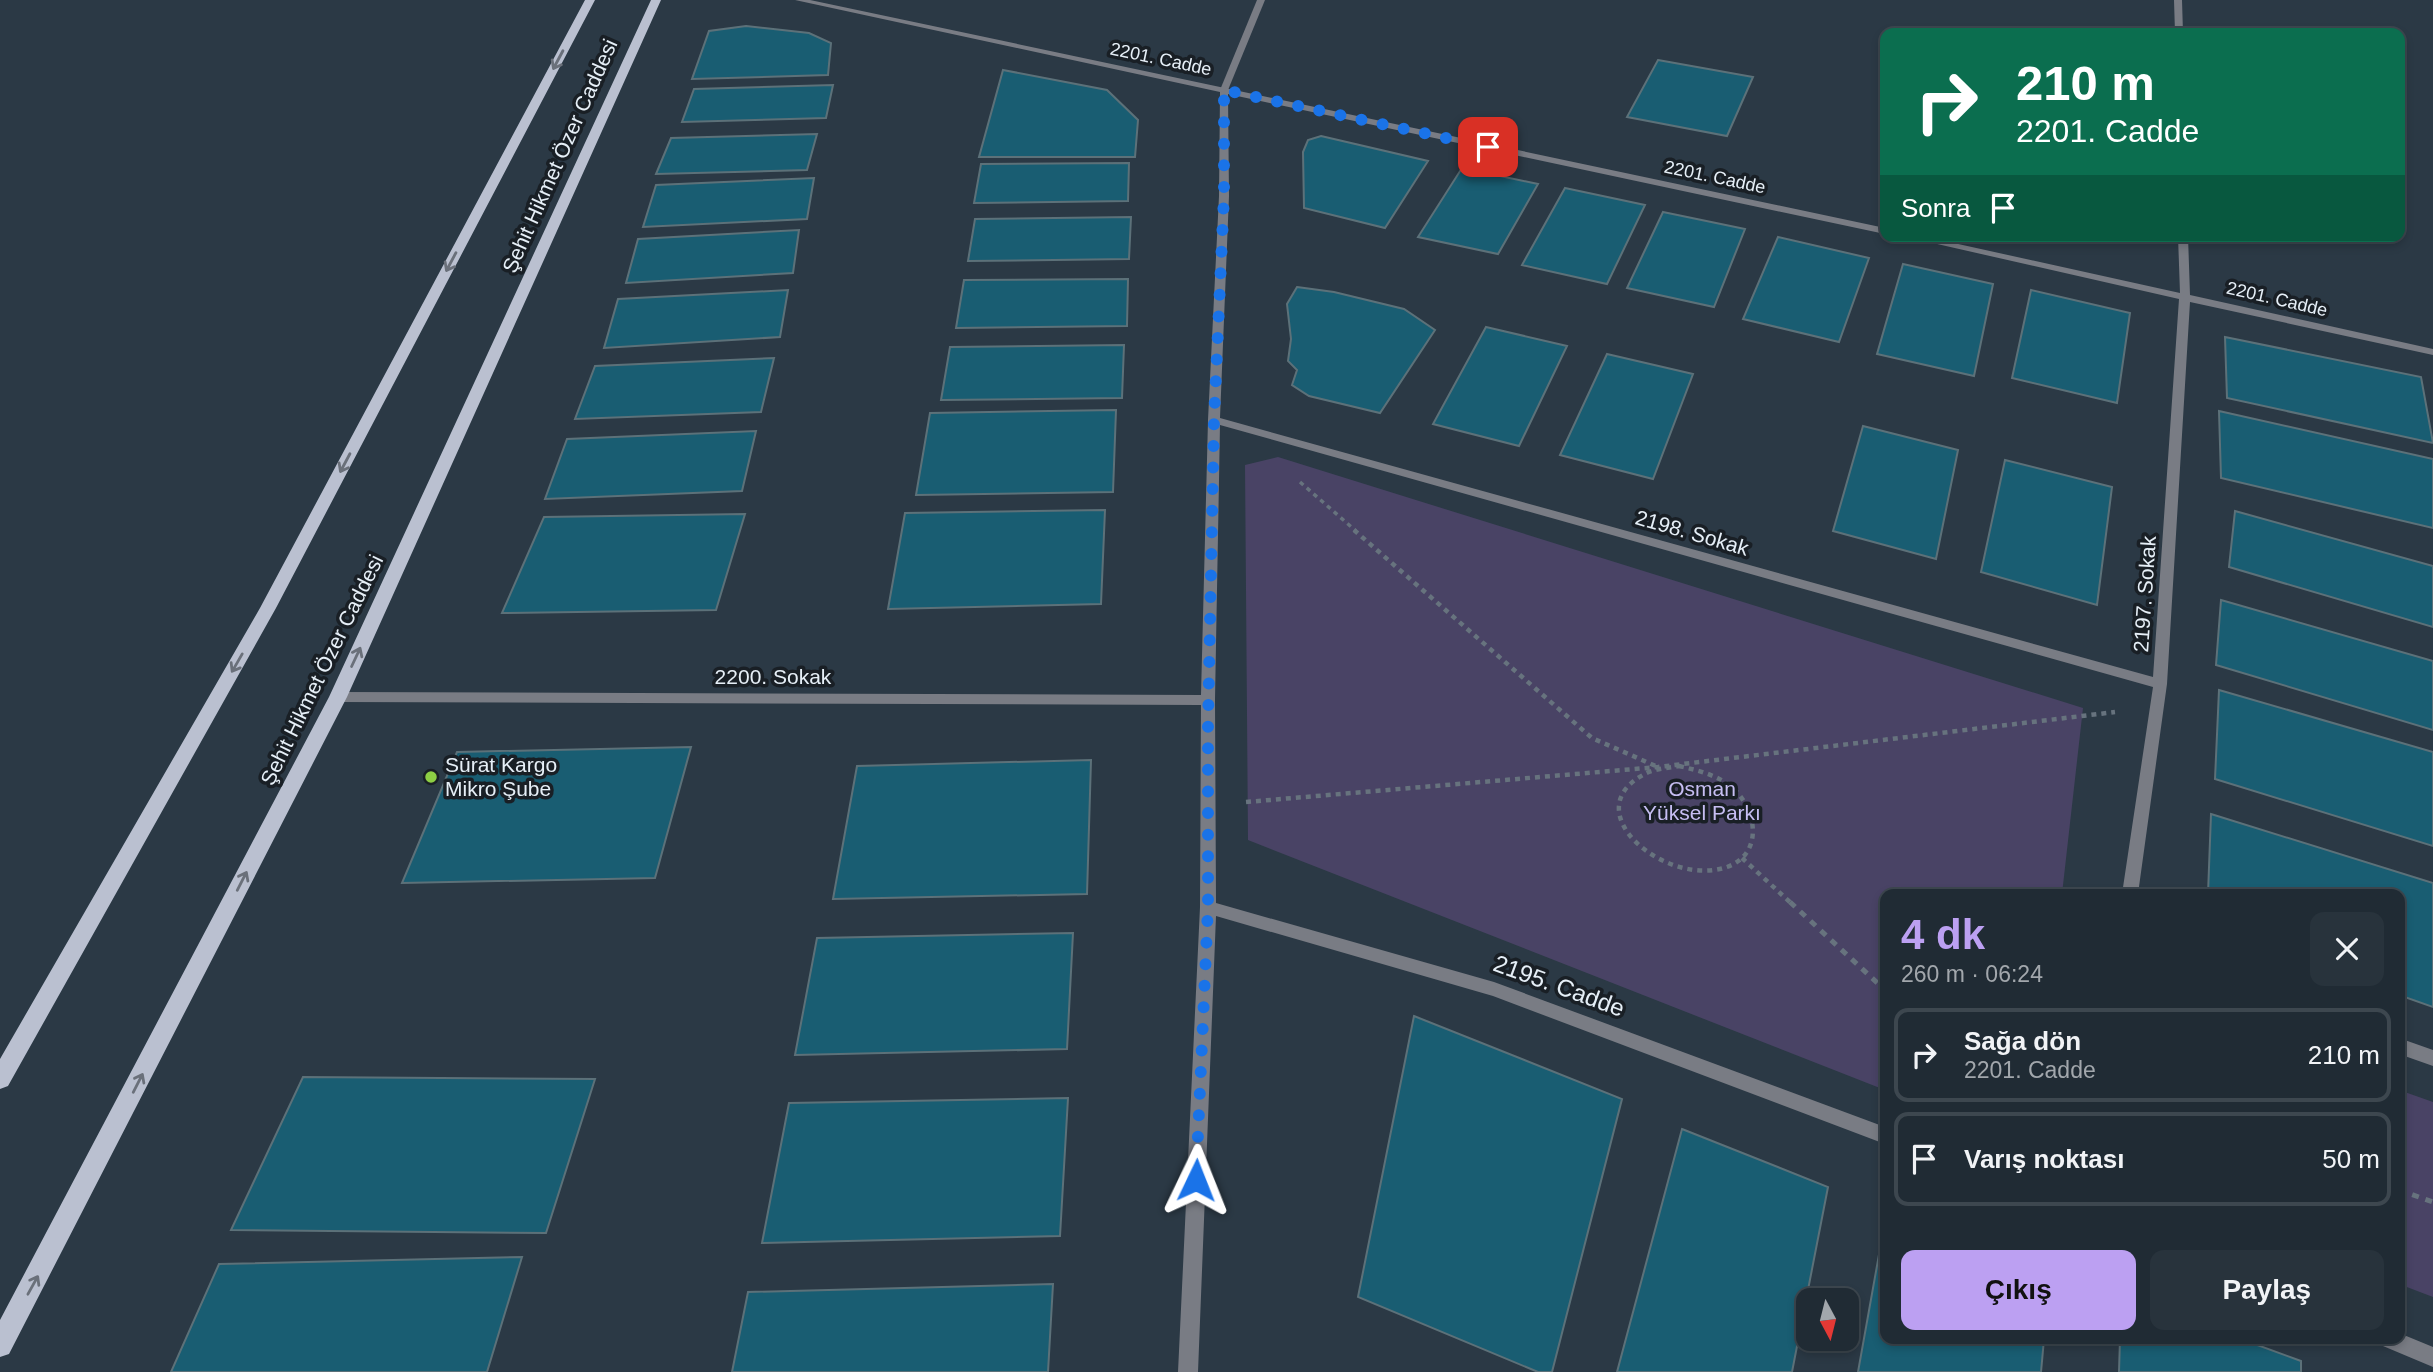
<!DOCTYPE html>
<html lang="tr">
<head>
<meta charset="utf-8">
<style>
	body { margin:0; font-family:Arial,sans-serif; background:#28333c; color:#f1f3f6; height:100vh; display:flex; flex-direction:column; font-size:26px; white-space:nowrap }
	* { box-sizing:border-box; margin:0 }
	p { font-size:23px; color:#a2a7ac }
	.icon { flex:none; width:38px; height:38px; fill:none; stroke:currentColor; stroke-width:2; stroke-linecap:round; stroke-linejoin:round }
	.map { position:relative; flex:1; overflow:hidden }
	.side { position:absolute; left:1880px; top:889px; width:525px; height:455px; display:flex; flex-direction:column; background:#202b34; border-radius:14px; box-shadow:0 4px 10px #0003,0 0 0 2px #3d474f }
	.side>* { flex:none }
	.top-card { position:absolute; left:1880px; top:28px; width:525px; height:214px; border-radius:14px; box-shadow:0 4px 10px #0003,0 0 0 2px #3d474f; background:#0b6e4f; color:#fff; overflow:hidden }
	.needle { width:46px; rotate:173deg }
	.controls { position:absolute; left:1796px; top:1288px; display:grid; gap:14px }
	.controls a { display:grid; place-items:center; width:63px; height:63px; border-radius:14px; background:#202b34; box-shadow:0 4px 10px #0003,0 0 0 2px #3d474f; font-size:35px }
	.pin { position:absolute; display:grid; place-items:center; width:60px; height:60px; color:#fff; margin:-30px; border-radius:14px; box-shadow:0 4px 10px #0006 }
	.me { position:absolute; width:77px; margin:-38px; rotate:2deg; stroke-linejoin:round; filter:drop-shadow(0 0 5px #0008) }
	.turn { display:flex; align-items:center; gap:24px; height:147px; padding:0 21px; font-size:32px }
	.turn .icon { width:91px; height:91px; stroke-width:2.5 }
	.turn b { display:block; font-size:49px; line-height:60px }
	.then { display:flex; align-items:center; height:66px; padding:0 21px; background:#0003; gap:14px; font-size:26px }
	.round { display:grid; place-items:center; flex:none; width:74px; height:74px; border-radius:14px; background:#28333c }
	.headline { display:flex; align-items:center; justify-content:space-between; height:119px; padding:0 21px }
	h1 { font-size:42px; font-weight:700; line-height:52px; color:#bca0f2 }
	.action { display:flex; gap:14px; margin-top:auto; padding:14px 21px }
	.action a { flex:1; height:80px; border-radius:14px; background:#bca0f2; color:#111; font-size:28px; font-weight:700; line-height:80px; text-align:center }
	.action a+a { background:#28333c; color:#f1f3f6 }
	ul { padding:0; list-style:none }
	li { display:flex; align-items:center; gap:21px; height:94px; margin:0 14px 10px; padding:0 7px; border:4px solid #3d474f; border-radius:14px }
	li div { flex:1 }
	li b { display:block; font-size:26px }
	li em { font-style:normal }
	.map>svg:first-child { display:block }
	.green { fill:#494365 }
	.building { fill:#195d72; stroke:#5c7179; stroke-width:2 }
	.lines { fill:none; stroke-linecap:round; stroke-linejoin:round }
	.path-far2 { stroke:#67737e; stroke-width:3.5; stroke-dasharray:4.5 4.5; stroke-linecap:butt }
	.path-far1 { stroke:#67737e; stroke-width:4.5; stroke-dasharray:5 5; stroke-linecap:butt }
	.path { stroke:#67737e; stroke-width:5; stroke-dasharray:7 7; stroke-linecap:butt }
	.minor { fill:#797c84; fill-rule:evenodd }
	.tertiary { fill:#797c84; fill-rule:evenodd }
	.primary { fill:#bac0d0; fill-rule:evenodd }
	.oneway { stroke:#6a707a }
	.route { stroke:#1a73e8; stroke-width:12; stroke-dasharray:0 21.6 }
	.poi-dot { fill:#8dce44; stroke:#191f25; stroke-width:2.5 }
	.labels { text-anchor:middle; stroke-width:7; stroke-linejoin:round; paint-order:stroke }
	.far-street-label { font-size:18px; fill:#e6eff7; stroke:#191f25 }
	.street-label { font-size:21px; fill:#e6eff7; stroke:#191f25 }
	.poi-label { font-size:21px; fill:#e6eff7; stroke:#191f25; text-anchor:start }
	.park-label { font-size:21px; fill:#c6bef2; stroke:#191f25 }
	.near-street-label { font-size:24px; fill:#e6eff7; stroke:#191f25 }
</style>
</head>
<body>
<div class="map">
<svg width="2433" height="1372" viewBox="0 0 2433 1372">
	<rect width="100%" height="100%" fill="#2b3945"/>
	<!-- green -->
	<path class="green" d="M1278 457 2083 708 2062 894H1885V1090L1248 840 1245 465Z
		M2399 1090 2433 1102V1297L2399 1284Z"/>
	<!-- building -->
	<path class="building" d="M746 26 809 33 831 43 828 75 692 79 709 31Z
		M1658 60 1753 77 1727 136 1627 117Z
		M1003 70 1107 90 1138 120 1135 157H979Z
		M833 85 826 118 682 122 694 89Z
		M817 134 807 170 656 174 671 138Z
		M1321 136 1428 161 1385 228 1304 208 1303 152 1308 140Z
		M1129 163 1128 201 974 203 981 164Z
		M1462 168 1538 184 1498 254 1418 237Z
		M814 178 807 219 643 227 656 185Z
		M1565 188 1645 205 1607 284 1522 265Z
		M1663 212 1745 229 1714 307 1627 288Z
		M1131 217 1129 259 968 261 975 219Z
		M799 230 793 273 626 283 638 239Z
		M1778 237 1869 258 1839 342 1743 319Z
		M1903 264 1993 284 1974 376 1877 354Z
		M1128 279 1127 326 956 328 964 280Z
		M1297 287 1334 292 1404 309 1435 330 1380 413 1309 396 1292 385 1297 370 1288 361 1291 339 1287 304Z
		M788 290 780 337 604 348 618 299Z
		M2031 290 2130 313 2117 403 2012 378Z
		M1486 327 1567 346 1519 446 1433 424Z
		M2225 337 2421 377 2433 443 2227 398Z
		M1124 345 1122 398 941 400 950 347Z
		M1607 354 1693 374 1653 479 1560 455Z
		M774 358 761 412 575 419 595 366Z
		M1116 410 1113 492 916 495 930 413Z
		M2219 411 2433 459V528L2221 478Z
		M1863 426 1958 450 1936 559 1833 531Z
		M756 431 742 491 545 499 567 439Z
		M2005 460 2112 487 2097 605 1981 572Z
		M1105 510 1101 604 888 609 905 513Z
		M2235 511 2433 566V627L2229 567Z
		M745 514 716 610 502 613 544 517Z
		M2221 600 2433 661V730L2216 665Z
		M2219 690 2433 752V846L2215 779Z
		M691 747 655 878 402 883 457 752Z
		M1091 760 1087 894 833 899 857 766Z
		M2211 814 2433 883V1007L2399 995V894H2208Z
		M1073 933 1067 1049 795 1055 817 938Z
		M1414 1016 1622 1099 1552 1372H1538L1358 1297Z
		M303 1077 595 1079 546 1233 231 1230Z
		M1068 1098 1060 1236 762 1243 789 1103Z
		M1682 1129 1828 1187 1792 1372H1617Z
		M1885 1221V1339H2044L2041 1372H1858Z
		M522 1257 487 1372H171L219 1264Z
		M1053 1284 1048 1372H732L748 1292Z
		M2120 1339H2241L2301 1361V1372H2119Z"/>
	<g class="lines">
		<!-- path-far2 -->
		<path class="path-far2" d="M1300 482 1356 531"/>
		<!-- path-far1 -->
		<path class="path-far1" d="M1354 530 1592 738 1658 767
			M1679 766C1696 770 1714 774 1729 785 1756 805 1766 853 1727 867 1666 888 1575 812 1643 775 1652 769 1668 768 1679 766Z
			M1246 802 1658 767 2115 712
			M1742 858 1792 904"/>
		<!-- path -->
		<path class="path" d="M1790 902 1885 990
			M2399 1190 2433 1202"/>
		<!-- minor -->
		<path class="minor" d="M795 0H810L1885 228V234L1228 94 1229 196 1220 418 2153 677 2179 299 1902 236H1922L2180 293 2178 236H2188L2190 295 2433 349V355L2190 302 2167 684 2138 894H2122L2153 687 1220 425 1215 700 1216 903 1494 982 1885 1127V1144L1493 996 1216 916 1198 1372H1178L1200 907 1201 705 338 702 331 697 338 692 1201 695 1208 420 1219 196 1220 92Z
			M2174 0H2182L2183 33H2175Z
			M2399 1038 2433 1050V1066L2399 1054Z
			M2399 1333 2433 1347V1367L2383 1346 2380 1339H2399Z"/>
		<!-- tertiary -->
		<path class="tertiary" d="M1257 0H1265L1228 90 1221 92 1220 90Z"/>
		<!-- primary -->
		<path class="primary" d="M585 0H595L276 608 8 1086 0 1089V1059L260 608Z
			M651 0H661L347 697 9 1354 0 1357V1320L329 697Z"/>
	</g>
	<!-- one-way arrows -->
	<defs><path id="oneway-shaft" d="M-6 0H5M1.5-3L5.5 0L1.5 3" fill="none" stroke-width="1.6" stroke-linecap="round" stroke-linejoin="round" transform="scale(1.75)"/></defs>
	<g class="oneway">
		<use href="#oneway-shaft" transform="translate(558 60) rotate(118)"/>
		<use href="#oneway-shaft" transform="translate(451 262) rotate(118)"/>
		<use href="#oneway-shaft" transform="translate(345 463) rotate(118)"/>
		<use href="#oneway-shaft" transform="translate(356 657) rotate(-65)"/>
		<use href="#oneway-shaft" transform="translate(237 663) rotate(120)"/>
		<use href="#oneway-shaft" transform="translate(242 881) rotate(-63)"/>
		<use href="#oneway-shaft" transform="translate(138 1083) rotate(-63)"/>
		<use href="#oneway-shaft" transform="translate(33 1285) rotate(-61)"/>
	</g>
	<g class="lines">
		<!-- route -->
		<path class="route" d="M1196 1180 1208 907V726L1214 420 1224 196V90L1488 147"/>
	</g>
	<!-- markers -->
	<circle class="poi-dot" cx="431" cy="777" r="7"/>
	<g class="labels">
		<!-- far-street labels -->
		<g class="far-street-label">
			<text transform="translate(1161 59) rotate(12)" y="6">2201. Cadde</text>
			<text transform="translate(1715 177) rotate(12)" y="6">2201. Cadde</text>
			<text transform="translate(2277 299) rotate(13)" y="6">2201. Cadde</text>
		</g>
		<!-- street labels -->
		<g class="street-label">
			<text transform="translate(560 156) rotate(-66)" y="7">Şehit Hikmet Özer Caddesi</text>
			<text transform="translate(1692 533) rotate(16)" y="7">2198. Sokak</text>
			<text transform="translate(2145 594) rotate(-86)" y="7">2197. Sokak</text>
			<text transform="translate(322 670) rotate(-64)" y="7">Şehit Hikmet Özer Caddesi</text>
			<text x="773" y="684">2200. Sokak</text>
		</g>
		<!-- poi labels -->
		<g class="poi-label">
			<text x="445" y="772">Sürat Kargo<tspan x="445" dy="24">Mikro Şube</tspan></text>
		</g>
		<!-- park labels -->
		<g class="park-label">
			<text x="1702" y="796">Osman<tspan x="1702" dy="24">Yüksel Parkı</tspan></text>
		</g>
		<!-- near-street labels -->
		<g class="near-street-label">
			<text transform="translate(1559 986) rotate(20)" y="8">2195. Cadde</text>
		</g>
	</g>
</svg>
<div class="controls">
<a><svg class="needle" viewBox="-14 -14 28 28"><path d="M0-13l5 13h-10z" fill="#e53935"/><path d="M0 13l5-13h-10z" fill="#a2a7ac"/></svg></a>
</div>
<div class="pin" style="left:1488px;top:147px;background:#d93025"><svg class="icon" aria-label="arrive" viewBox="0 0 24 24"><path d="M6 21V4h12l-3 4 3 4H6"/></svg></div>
<svg class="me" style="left:1196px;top:1180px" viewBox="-20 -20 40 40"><path d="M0-17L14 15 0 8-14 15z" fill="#1a73e8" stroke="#fff" stroke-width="4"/></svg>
<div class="top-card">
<div class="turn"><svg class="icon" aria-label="right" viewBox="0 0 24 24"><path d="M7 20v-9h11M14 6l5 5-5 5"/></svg><div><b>210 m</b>2201. Cadde</div></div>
<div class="then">Sonra<svg class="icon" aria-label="arrive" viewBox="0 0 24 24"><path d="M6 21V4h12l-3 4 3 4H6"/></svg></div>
</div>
<section class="side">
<div class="headline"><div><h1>4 dk</h1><p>260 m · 06:24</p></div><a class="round"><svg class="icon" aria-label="close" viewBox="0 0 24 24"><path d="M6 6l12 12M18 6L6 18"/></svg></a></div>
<ul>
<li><svg class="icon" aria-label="right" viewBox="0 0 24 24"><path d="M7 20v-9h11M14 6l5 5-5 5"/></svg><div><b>Sağa dön</b><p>2201. Cadde</p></div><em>210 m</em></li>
<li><svg class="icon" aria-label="arrive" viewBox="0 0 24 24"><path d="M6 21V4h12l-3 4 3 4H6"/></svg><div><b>Varış noktası</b></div><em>50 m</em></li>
</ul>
<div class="action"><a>Çıkış</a><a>Paylaş</a></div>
</section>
</div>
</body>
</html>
